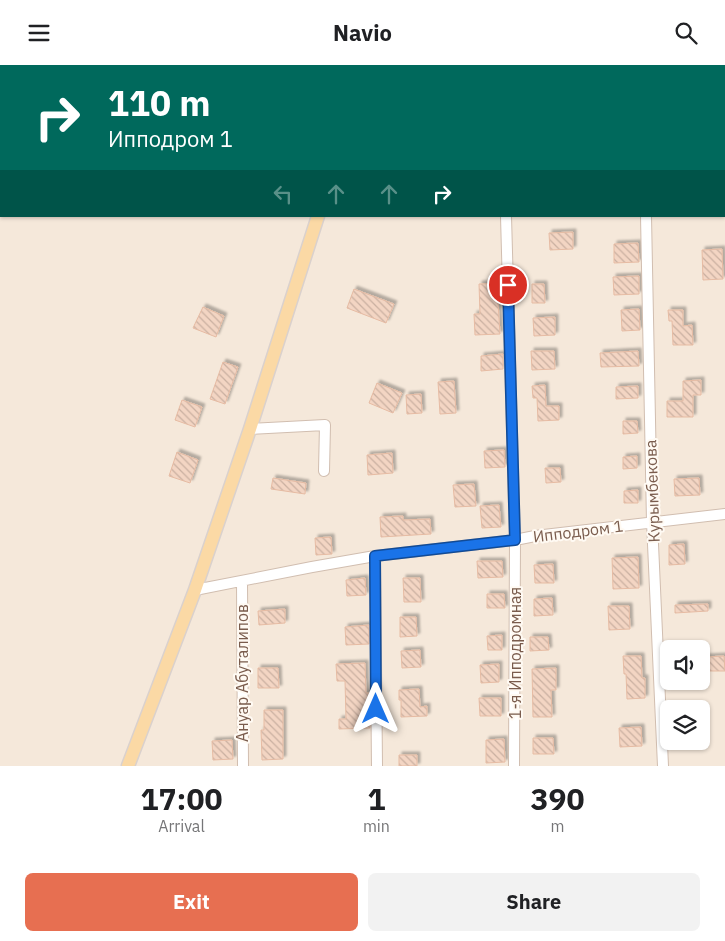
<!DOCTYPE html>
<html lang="en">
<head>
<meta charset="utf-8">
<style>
	body { margin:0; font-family:"IBM Plex Sans",sans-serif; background:#f2f2f2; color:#202124; height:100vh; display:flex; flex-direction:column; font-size:19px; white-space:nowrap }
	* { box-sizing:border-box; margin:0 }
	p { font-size:16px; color:#757577 }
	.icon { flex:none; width:28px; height:28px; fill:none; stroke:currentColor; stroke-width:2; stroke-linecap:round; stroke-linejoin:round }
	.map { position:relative; height:701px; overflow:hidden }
	.details { display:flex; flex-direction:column; background:#fff; flex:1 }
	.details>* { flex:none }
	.top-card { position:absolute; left:0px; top:0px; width:725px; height:152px; box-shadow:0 1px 4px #0004; background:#00695c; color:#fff; overflow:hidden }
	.fabs { position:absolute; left:660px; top:575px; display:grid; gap:10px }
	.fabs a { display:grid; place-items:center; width:50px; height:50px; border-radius:8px; background:#fff; box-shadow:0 1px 4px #0004; font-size:25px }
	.pin { position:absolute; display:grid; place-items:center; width:42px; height:42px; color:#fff; margin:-21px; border:2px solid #fff; border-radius:50%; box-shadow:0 1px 5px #0007 }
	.me { position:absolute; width:55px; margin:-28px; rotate:0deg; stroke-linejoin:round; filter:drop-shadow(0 0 4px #0008) }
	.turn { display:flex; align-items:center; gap:18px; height:105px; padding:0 25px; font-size:22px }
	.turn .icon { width:65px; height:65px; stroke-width:2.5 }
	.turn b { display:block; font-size:35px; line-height:42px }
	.lanes { display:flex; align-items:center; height:48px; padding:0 25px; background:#0003; justify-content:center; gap:25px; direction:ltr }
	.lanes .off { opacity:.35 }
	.eta { display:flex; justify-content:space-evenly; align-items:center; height:85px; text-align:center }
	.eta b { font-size:30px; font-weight:700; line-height:35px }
	.primary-button { display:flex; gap:10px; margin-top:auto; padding:10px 25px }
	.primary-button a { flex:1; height:58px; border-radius:8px; background:#e76f51; color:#fff; font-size:20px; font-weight:700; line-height:58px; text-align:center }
	.primary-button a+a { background:#f2f2f2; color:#202124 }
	header { display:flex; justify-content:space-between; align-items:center; height:65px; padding:0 25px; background:#fff; font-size:22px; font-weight:700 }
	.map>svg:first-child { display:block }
	.residential { fill:#f5e8da; fill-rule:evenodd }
	.building { fill:url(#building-back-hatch); stroke:#e6bba3; filter:url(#shadow) }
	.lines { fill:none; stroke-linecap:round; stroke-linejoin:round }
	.minor-casing { stroke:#d1beb0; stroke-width:12 }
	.major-casing { stroke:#dad1cd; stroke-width:15 }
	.minor { stroke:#fff; stroke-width:10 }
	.major { stroke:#fbd9a5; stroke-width:12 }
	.route-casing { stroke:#114b97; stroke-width:12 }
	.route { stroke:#1a73e8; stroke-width:9 }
	.labels { text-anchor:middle; stroke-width:4; stroke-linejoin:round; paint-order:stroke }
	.street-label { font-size:16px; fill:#7a5c4d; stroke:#fffaf3 }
</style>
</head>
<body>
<header><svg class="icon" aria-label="menu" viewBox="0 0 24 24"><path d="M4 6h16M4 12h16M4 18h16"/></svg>Navio<svg class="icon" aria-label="search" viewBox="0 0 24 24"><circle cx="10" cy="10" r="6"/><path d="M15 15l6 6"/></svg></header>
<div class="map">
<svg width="725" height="701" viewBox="0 0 725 701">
	<defs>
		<pattern id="building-back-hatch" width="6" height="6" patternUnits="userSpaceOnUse" patternTransform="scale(1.25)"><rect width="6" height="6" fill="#f3d5c3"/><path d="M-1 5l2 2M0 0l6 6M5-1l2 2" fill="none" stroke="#cab0a1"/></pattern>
		<filter id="shadow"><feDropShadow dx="3" dy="-3" stdDeviation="1" flood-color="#0004"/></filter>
	</defs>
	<rect width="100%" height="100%" fill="#fdf6ec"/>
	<!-- residential -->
	<path class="residential" d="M0 0H725V701H0ZM1 1H724V151H1ZM669 584H701V616H669ZM669 644H701V676H669Z"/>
	<!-- building -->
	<path class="building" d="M573 167V184L550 185 549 168Z
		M638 178 639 197 614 198V179Z
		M722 184 723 214 703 215 702 185Z
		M639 211V229L614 230 613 212Z
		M501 218V236H498L500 269 475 270 474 249H480L479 219Z
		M532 219H544L545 238H532Z
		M354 224 394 239 386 258 347 243Z
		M203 242 224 251 216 272 193 263Z
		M639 244 640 265 622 266 621 245Z
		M668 245H683V261L692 260 693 280H673L672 256H669Z
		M555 252V270L534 271 533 253Z
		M531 286H554L555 304 532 305Z
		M638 286 639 301 601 302 600 288Z
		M503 289V304L481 306V291Z
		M223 297 238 302 225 339 210 334Z
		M701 315V330H693V352H667V336H683V316Z
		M454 316 456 348 440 349 438 317Z
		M377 318 402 328 393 348 369 338Z
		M545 320 546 341H559V355L538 356 537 333H533L532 321Z
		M638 321V333L616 334V322Z
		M421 329 422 348 407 349 406 330Z
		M182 335 202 342 195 362 175 355Z
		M623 356H637L638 368 623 369Z
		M504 385 505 402 485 403 484 386Z
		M177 387 198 395 190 418 169 411Z
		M392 388 393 408 368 410 367 390Z
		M637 391V403L623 404V392Z
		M545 403H560L561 417 546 418Z
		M273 413 306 418 305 429 271 424Z
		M699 413 700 430 675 431 674 414Z
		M474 419 476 441 455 442 453 420Z
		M638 425V438H624V426Z
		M499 440 501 462 482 463 480 441Z
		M403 451V455L430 454 431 469 381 472 380 452Z
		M331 472 332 489 316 490 315 473Z
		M684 479 685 499 669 500V480Z
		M638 492 639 523 613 524 612 493Z
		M477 496H502L503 512 478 513Z
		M553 499 554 518H535L534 500Z
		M365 513 366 530 347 531 346 515Z
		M403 513H420L421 537H404Z
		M487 529H504L505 543H487Z
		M552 533 553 550 534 551V534Z
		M708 539V546L675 548V540Z
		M608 541H629L630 564 609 565Z
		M285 544V558L259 560 258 546Z
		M400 552H416L417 571 400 572Z
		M369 560V579L346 580 345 562Z
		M502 570V585H488L487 571Z
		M530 572H548L549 585 530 586Z
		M420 585 421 602 402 603 401 586Z
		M623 591H641L642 613H645V633L627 634 626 609H624Z
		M724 591 725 606H707L706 592Z
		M365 598 366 628H369L370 663 339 664V654H346L345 616H337L336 599Z
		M499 599V617L481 618 480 600Z
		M258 603H278L279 623H258Z
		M556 603V625H551L552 652H533L532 604Z
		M419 624 420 642 427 641V651L401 652V635H399V625Z
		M479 633H501V651H480Z
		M264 645H283V694L262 695 261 665H264Z
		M641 662 642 681 620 682 619 663Z
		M533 673H553L554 689H533Z
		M504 674 505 697 486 698V675Z
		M232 675 233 694 213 695 212 676Z
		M399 690H417V701H399Z"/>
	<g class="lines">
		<defs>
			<path id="minor" d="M104 0V1
				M481 0V1
				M315 1V0
				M441 1V0
				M724 68H725
				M506 151 515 475 514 701
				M646 151 652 457 663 701
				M250 364 325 360 324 406
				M375 491 377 701
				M242 516 243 701
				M195 525 312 502 375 491 515 475 535 471 725 449"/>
			<path id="major" d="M352 0V1
				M335 1 338 0
				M390 1 394 0
				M0 119H1
				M128 701 195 525 250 364 318 151"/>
		</defs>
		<!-- minor casing -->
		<use href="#minor" class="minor-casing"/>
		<!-- major casing -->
		<use href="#major" class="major-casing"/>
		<!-- minor -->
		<use href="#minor" class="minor"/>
		<!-- major -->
		<use href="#major" class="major"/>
	</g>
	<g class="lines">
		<defs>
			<path id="route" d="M376 644 375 491 515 475 508 220"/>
		</defs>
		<!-- route casing -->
		<use href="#route" class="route-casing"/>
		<!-- route -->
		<use href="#route" class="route"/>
	</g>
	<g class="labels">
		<!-- street labels -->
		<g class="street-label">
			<text transform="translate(652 426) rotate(-92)" y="6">Курымбекова</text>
			<text transform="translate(578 466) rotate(-7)" y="6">Ипподром 1</text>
			<text transform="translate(515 588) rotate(-90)" y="6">1-я Ипподромная</text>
			<text transform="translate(242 608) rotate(-90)" y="6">Ануар Абуталипов</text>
		</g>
	</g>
</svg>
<div class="fabs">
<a><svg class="icon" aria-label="sound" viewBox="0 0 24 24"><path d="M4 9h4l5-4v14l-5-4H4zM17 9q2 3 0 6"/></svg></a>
<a><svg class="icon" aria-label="layers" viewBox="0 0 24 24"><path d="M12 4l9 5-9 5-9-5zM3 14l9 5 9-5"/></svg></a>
</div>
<div class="pin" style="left:508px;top:220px;background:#d93025"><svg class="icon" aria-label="arrive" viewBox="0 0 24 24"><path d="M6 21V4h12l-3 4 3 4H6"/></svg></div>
<svg class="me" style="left:376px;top:644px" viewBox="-20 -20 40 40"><path d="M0-17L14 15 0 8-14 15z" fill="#1a73e8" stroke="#fff" stroke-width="4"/></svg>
<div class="top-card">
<div class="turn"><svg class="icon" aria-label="right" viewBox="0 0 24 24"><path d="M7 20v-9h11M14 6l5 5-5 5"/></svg><div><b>110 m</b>Ипподром 1</div></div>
<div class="lanes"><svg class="icon off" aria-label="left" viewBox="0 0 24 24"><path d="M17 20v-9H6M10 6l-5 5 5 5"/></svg><svg class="icon off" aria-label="ahead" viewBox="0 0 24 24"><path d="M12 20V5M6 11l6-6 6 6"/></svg><svg class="icon off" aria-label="ahead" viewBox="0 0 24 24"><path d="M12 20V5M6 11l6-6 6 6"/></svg><svg class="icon" aria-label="right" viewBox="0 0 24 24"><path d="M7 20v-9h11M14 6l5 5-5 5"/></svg></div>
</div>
</div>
<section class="details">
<div class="eta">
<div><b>17:00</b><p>Arrival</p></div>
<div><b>1</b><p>min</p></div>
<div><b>390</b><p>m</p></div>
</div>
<div class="primary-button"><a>Exit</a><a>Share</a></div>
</section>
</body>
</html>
